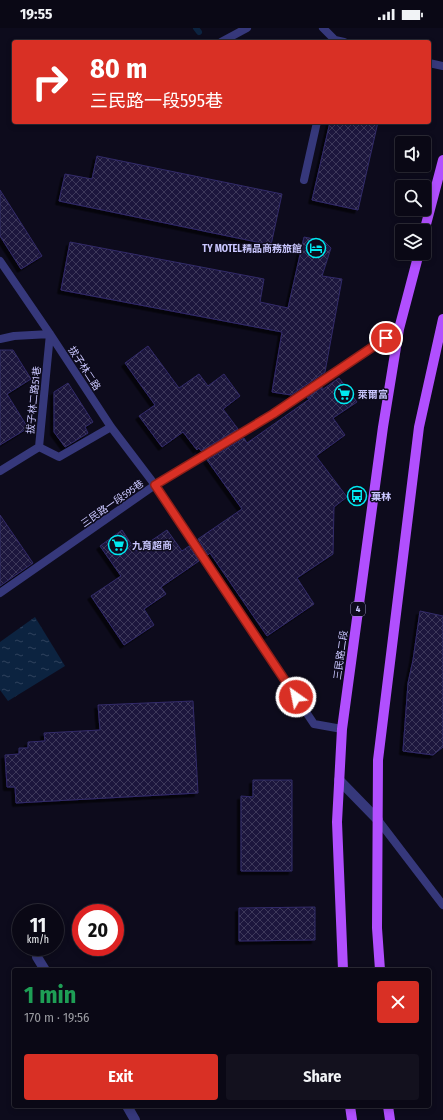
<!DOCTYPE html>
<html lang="en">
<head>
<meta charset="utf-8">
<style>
	body { margin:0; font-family:"Fira Sans Condensed","Noto Sans TC",sans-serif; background:#13111e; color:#f1f3f6; height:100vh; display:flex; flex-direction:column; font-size:15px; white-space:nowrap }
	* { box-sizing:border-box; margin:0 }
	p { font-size:13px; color:#999aa0 }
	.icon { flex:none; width:22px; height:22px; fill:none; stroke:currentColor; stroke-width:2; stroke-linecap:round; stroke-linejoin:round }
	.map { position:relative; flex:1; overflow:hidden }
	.details { position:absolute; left:12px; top:940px; width:419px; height:140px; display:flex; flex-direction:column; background:#0a0815; border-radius:4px; box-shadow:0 2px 6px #0003,0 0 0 1px #2a2934 }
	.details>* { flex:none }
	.top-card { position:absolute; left:12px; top:12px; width:419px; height:84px; border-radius:4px; box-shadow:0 2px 6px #0003,0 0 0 1px #2a2934; background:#d93025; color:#fff; overflow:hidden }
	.tools { position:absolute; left:395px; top:108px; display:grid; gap:8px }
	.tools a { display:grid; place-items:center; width:36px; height:36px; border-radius:4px; background:#0a0815; box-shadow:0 2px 6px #0003,0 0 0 1px #2a2934; font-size:20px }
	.speed { position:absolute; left:12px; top:876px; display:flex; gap:8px; font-size:20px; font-weight:700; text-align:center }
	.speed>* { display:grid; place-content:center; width:52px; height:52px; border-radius:50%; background:#0a0815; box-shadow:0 2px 6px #0003,0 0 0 1px #2a2934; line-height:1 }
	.speed small { font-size:10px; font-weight:400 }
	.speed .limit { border:6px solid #d22; background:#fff; color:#111 }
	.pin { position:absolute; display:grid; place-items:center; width:34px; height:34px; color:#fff; margin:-17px; border:2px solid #fff; border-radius:50%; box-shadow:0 1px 4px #0007 }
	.me { position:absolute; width:44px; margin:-22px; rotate:327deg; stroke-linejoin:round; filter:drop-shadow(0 0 3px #0008) }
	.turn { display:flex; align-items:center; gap:14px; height:84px; padding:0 12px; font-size:18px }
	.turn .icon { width:52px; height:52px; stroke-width:2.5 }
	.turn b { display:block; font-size:28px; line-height:34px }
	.round { display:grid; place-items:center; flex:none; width:42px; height:42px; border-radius:4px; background:#13111e }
	.headline { display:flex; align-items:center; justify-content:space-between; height:68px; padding:0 12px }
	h1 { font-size:24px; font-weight:700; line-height:30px; color:#1e9e55 }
	.primary-button { display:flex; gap:8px; margin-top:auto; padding:8px 12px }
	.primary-button a { flex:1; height:46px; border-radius:4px; background:#d93025; color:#fff; font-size:16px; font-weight:700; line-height:46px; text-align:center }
	.primary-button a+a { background:#13111e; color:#f1f3f6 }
	.status { display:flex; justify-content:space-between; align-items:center; height:28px; padding:0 20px; background:#0a0815; direction:ltr }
	.status svg { height:11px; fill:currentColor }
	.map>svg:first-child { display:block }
	.water { fill:url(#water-ripples) }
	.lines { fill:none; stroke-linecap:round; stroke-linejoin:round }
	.stream { stroke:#0c2340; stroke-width:6 }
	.building { fill:url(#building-cross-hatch); stroke:#322a69; filter:url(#shadow) }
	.service { stroke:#36387b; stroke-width:8 }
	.minor { stroke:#36387b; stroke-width:10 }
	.primary { stroke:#b14ffe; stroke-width:10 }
	.route-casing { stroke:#8d1f18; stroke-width:10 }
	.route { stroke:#d93025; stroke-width:7 }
	.labels { text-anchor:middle; stroke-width:3; stroke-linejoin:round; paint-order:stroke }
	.shield { fill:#0d0b1c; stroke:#918fbb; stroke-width:1 }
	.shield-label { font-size:9px; font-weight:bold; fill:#cac7ff }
	.poi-label { font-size:10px; font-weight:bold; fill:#cac7ff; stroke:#0d0b1c; text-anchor:start }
	.street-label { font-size:10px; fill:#cac7ff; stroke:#0d0b1c }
</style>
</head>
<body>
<div class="status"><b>19:55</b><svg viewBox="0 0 49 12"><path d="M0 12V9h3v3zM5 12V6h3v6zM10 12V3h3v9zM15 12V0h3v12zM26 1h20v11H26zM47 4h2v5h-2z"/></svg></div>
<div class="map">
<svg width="443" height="1092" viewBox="0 0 443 1092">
	<defs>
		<pattern id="water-ripples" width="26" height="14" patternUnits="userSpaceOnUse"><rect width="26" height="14" fill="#0c2340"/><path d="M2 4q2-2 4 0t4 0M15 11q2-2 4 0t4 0" fill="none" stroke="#2e415d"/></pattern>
		<pattern id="building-cross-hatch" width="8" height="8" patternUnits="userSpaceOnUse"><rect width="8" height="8" fill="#1d183d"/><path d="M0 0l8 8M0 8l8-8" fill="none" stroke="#3c385a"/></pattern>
		<filter id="shadow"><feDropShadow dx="-3.5" dy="3.5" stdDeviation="0" flood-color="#0009"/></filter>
	</defs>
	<rect width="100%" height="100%" fill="#0d0b1c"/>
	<!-- water -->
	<path class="water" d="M35 589 65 638 8 673 0 662V614Z"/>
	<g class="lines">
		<!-- stream -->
		<path class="stream" d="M196 0 199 4"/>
	</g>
	<!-- building -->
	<path class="building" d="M330 94H378L358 182 312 172Z
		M97 128 282 166 271 217 59 173 65 146 92 151Z
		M0 162 42 228 21 241 0 208Z
		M304 209 324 213 331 220 322 248 342 251 325 344 291 367 272 364 282 304 61 262 70 214 264 251 260 274 288 280Z
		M148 318 179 360 199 346 208 358 224 346 240 368 223 381 238 401 201 423 199 420 197 422 183 404 162 419 139 388 155 377 125 335Z
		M0 322H13L31 351 7 366 28 400 0 417Z
		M339 350 357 374 333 390 345 407 316 428 347 469 334 479 333 526 297 550 314 576 267 608 210 525 208 527 198 511 242 481 207 432 244 410 247 415 311 370H307L322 359V362Z
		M68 355 93 394 85 399 88 405 65 419 54 404V364Z
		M0 487 33 535 0 558Z
		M122 502 136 523 167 502 182 523 189 518 199 533 161 559 166 566 144 581 154 597 124 617 91 568 121 548 100 518Z
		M420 583 443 588V719L433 727 403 723 408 655 413 632Z
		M193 673 198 765 16 775 15 759H7L5 727 19 726V720H28V714L45 713 44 705 100 702 98 677Z
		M253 752H292V843H241V768L253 769Z
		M315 879V912L239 913V880Z"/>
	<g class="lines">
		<!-- service -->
		<path class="service" d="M323 0 335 12
			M335 12 344 14
			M221 14 247 0
			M429 35 443 38
			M304 152 317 94
			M0 233 50 306 111 399 155 457 314 696 342 701
			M0 311 14 308 50 306 39 419 0 443
			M39 419 59 429 111 399
			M0 565 155 457 273 386 399 301
			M378 792 443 877"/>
		<!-- minor -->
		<path class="minor" d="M339 752 378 792
			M37 929 45 942
			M127 1078 135 1092"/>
		<!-- primary -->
		<path class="primary" d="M424 204 443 132
			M343 942 337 794 342 701 383 399 399 301 419 225
			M380 942 377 900 378 732 419 399 443 291
			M350 1078 352 1092
			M388 1078 390 1092"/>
	</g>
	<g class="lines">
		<defs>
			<path id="route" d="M296 669 155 457 273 386 386 310"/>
		</defs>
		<!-- route casing -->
		<use href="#route" class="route-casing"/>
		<!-- route -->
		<use href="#route" class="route"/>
	</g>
	<!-- icons -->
	<defs>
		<symbol id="hotel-ring" viewBox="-11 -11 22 22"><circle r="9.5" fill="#0d0b1c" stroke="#01e9f0" stroke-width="1.5"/><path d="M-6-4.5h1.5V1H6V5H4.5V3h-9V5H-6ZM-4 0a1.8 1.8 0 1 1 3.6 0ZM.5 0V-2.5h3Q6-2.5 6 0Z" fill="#01e9f0"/></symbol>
		<symbol id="supermarket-ring" viewBox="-11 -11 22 22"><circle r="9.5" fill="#0d0b1c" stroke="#01e9f0" stroke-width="1.5"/><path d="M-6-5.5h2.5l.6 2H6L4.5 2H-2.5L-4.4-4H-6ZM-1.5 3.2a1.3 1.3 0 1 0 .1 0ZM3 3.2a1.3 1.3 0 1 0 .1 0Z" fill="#01e9f0"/></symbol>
		<symbol id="bus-ring" viewBox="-11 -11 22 22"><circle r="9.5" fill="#0d0b1c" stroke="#01e9f0" stroke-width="1.5"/><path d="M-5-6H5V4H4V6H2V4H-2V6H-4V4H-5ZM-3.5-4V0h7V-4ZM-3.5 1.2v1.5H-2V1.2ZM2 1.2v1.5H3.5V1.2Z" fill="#01e9f0"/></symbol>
	</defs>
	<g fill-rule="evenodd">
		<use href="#hotel-ring" x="305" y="209" width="22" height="22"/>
		<use href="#supermarket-ring" x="333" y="355" width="22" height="22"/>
		<use href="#bus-ring" x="346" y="457" width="22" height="22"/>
		<use href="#supermarket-ring" x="107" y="506" width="22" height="22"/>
	</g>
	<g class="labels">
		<!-- shield labels -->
		<rect class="shield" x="351" y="574" width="14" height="14" rx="3"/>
		<g class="shield-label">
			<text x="358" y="584">4</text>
		</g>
		<!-- poi labels -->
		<g class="poi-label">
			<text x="302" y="224" text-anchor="end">TY MOTEL精品商務旅館</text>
			<text x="358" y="370">萊爾富</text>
			<text x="371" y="472">菓林</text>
			<text x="132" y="521">九育超商</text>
		</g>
		<!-- street labels -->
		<g class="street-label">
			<text transform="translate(85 340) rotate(57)" y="4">拔子林二路</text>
			<text transform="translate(33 372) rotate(-84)" y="4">拔子林二路51巷</text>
			<text transform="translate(112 475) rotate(-35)" y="4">三民路一段595巷</text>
			<text transform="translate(340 627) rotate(-82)" y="4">三民路二段</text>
		</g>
	</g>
</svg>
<div class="tools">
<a><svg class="icon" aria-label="sound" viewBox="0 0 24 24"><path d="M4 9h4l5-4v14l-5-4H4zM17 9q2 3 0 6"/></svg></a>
<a><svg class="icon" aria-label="search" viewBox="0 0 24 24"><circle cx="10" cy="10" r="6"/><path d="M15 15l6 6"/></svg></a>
<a><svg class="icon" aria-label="layers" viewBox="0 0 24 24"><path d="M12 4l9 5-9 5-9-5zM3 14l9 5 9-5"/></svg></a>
</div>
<div class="speed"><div>11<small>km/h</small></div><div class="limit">20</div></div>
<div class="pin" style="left:386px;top:310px;background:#d93025"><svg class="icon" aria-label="arrive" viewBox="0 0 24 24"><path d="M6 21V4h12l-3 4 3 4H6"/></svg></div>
<svg class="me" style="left:296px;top:669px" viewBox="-20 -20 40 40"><circle r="17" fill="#d93025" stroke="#fff" stroke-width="3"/><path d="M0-11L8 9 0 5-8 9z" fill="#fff"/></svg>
<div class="top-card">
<div class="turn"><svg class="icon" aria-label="right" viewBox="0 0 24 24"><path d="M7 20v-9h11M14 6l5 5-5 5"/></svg><div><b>80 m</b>三民路一段595巷</div></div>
</div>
<section class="details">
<div class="headline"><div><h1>1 min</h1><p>170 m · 19:56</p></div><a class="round" style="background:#d93025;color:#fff"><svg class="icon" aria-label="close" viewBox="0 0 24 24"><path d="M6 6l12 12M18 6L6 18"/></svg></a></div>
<div class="primary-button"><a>Exit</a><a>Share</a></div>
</section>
</div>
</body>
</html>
